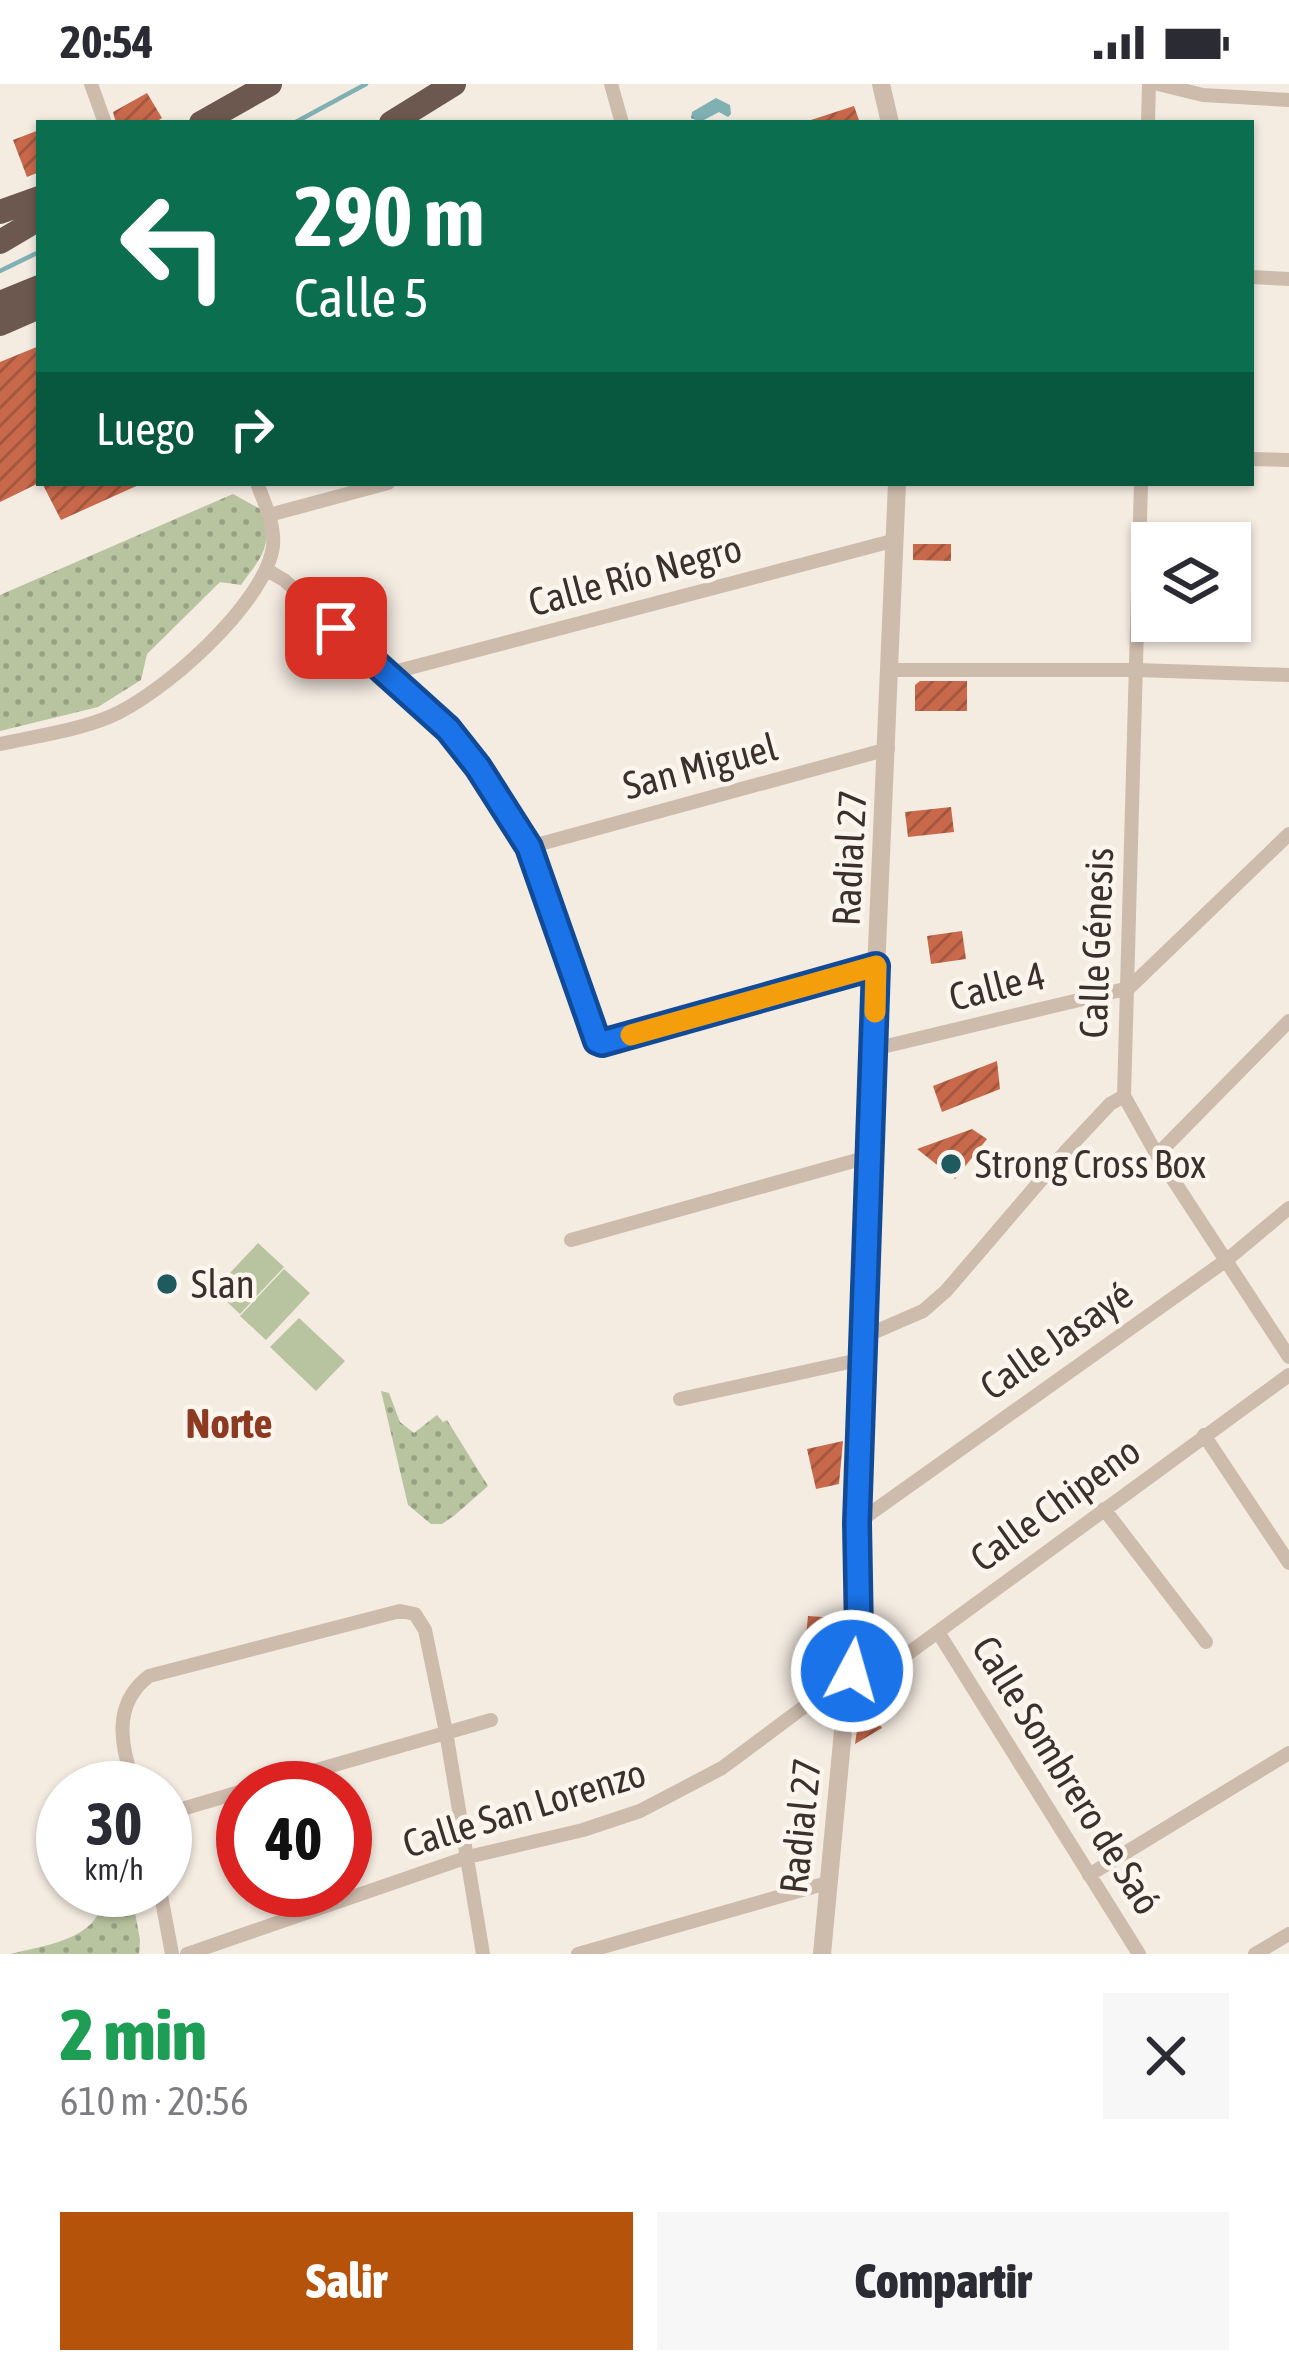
<!DOCTYPE html>
<html lang="es">
<head>
<meta charset="utf-8">
<style>
	body { margin:0; font-family:"Asap Condensed",sans-serif; background:#f7f7f7; color:#2b2b33; height:100vh; display:flex; flex-direction:column; font-size:45px; white-space:nowrap }
	* { box-sizing:border-box; margin:0 }
	p { font-size:39px; color:#7c7c81 }
	.icon { flex:none; width:66px; height:66px; fill:none; stroke:currentColor; stroke-width:2; stroke-linecap:round; stroke-linejoin:round }
	.map { position:relative; height:1870px; overflow:hidden }
	.panel { display:flex; flex-direction:column; background:#fff; flex:1 }
	.panel>* { flex:none }
	.top-card { position:absolute; left:36px; top:36px; width:1218px; height:366px; border-radius:0px; box-shadow:0 3px 9px #0004; background:#0b6e4f; color:#fff; overflow:hidden }
	.tools { position:absolute; left:1131px; top:438px; display:grid; gap:24px }
	.tools a { display:grid; place-items:center; width:120px; height:120px; border-radius:0px; background:#fff; box-shadow:0 3px 9px #0004; font-size:60px }
	.speed { position:absolute; left:36px; top:1677px; display:flex; gap:24px; font-size:60px; font-weight:700; text-align:center }
	.speed>* { display:grid; place-content:center; width:156px; height:156px; border-radius:50%; background:#fff; box-shadow:0 3px 9px #0004; line-height:1 }
	.speed small { font-size:30px; font-weight:400 }
	.speed .limit { border:18px solid #d22; background:#fff; color:#111 }
	.pin { position:absolute; display:grid; place-items:center; width:102px; height:102px; color:#fff; margin:-51px; border-radius:24px; box-shadow:0 6px 18px #0006 }
	.me { position:absolute; width:132px; margin:-66px; rotate:6deg; stroke-linejoin:round; filter:drop-shadow(0 0 9px #0008) }
	.turn { display:flex; align-items:center; gap:42px; height:252px; padding:0 60px; font-size:54px }
	.turn .icon { width:156px; height:156px; stroke-width:2.5 }
	.turn b { display:block; font-size:84px; line-height:102px }
	.then { display:flex; align-items:center; height:114px; padding:0 60px; background:#0003; gap:24px; font-size:45px }
	.round { display:grid; place-items:center; flex:none; width:126px; height:126px; border-radius:0px; background:#f7f7f7 }
	.head { display:flex; align-items:center; justify-content:space-between; height:204px; padding:0 60px }
	h1 { font-size:72px; font-weight:800; line-height:90px; color:#1e9e55 }
	.button { display:flex; gap:24px; margin-top:auto; padding:24px 60px }
	.button a { flex:1; height:138px; border-radius:0px; background:#b45309; color:#fff; font-size:48px; font-weight:800; line-height:138px; text-align:center }
	.button a+a { background:#f7f7f7; color:#2b2b33 }
	.status { display:flex; justify-content:space-between; align-items:center; height:84px; padding:0 60px; background:#fff; direction:ltr }
	.status svg { height:33px; fill:currentColor }
	.map>svg:first-child { display:block }
	.grass { fill:url(#grass-dots) }
	.pitch { fill:#b8c4a0 }
	.water { fill:url(#water-ripples) }
	.lines { fill:none; stroke-linecap:round; stroke-linejoin:round }
	.stream { stroke:#7fb0b2; stroke-width:4.5 }
	.building { fill:url(#building-hatch) }
	.minor { stroke:#cdbbac; stroke-width:14 }
	.tertiary { stroke:#cdbbac; stroke-width:18 }
	.trunk { stroke:#6c584f; stroke-width:24 }
	.route-casing { stroke:#114b97; stroke-width:30 }
	.route { stroke:#1a73e8; stroke-width:21 }
	.slow { stroke:#f59e0b; stroke-width:21 }
	.poi-dot { fill:#1f5a5e; stroke:#fbf5ee; stroke-width:4.5 }
	.labels { text-anchor:middle; stroke-width:9; stroke-linejoin:round; paint-order:stroke }
	.street-label { font-size:39px; fill:#3b302b; stroke:#fbf5ee }
	.poi-label { font-size:39px; fill:#3b302b; stroke:#fbf5ee; text-anchor:start }
	.neighbourhood-label { font-size:42px; font-weight:bold; fill:#8c3b22; stroke:#fbf5ee }
</style>
</head>
<body>
<div class="status"><b>20:54</b><svg viewBox="0 0 49 12"><path d="M0 12V9h3v3zM5 12V6h3v6zM10 12V3h3v9zM15 12V0h3v12zM26 1h20v11H26zM47 4h2v5h-2z"/></svg></div>
<div class="map">
<svg width="1289" height="1870" viewBox="0 0 1289 1870">
	<defs>
		<pattern id="grass-dots" width="8" height="8" patternUnits="userSpaceOnUse" patternTransform="scale(3)"><rect width="8" height="8" fill="#b8c4a0"/><path d="M2 2h.1M6 6h.1" fill="none" stroke="#97a083" stroke-width="1.8" stroke-linecap="round"/></pattern>
		<pattern id="water-ripples" width="26" height="14" patternUnits="userSpaceOnUse" patternTransform="scale(3)"><rect width="26" height="14" fill="#7fb0b2"/><path d="M2 4q2-2 4 0t4 0M15 11q2-2 4 0t4 0" fill="none" stroke="#699091"/></pattern>
		<pattern id="building-hatch" width="6" height="6" patternUnits="userSpaceOnUse" patternTransform="scale(3)"><rect width="6" height="6" fill="#c8694b"/><path d="M-1 1l2-2M0 6l6-6M5 7l2-2" fill="none" stroke="#a4573f"/></pattern>
	</defs>
	<rect width="100%" height="100%" fill="#f4ebe1"/>
	<!-- grass -->
	<path class="grass" d="M233 410 262 426C273 463 262 472 241 501L220 498 147 570 141 596 98 623 0 647V511Z
		M381 1307 389 1309 400 1338 414 1349 437 1331 443 1338 447 1336 488 1402 455 1431 442 1440H431L408 1421Z
		M102 1806H131L140 1856 139 1870H10C45 1861 107 1855 102 1806Z"/>
	<!-- pitch -->
	<path class="pitch" d="M258 1159 284 1183 240 1230 214 1206Z
		M284 1185 310 1209 266 1256 240 1232Z
		M299 1234 345 1277 316 1307 270 1263Z"/>
	<!-- water -->
	<path class="water" d="M716 14 730 21 731 30 728 33 719 28 700 38 691 34 692 28Z"/>
	<g class="lines">
		<!-- stream -->
		<path class="stream" d="M294 39 366 0
			M0 187 39 168"/>
	</g>
	<!-- building -->
	<path class="building" d="M147 9 162 34 154 39H116L113 28Z
		M854 22 860 39H812L811 36Z
		M39 46V88L27 93 13 56Z
		M39 262V399L0 418V278Z
		M42 399H143L61 436Z
		M913 460H951V477L913 476Z
		M920 597H967V627H915V601Z
		M951 723 954 748 908 753 905 728Z
		M962 847 966 875 931 880 927 852Z
		M997 977 1000 1005 942 1028 933 1002Z
		M972 1045 987 1055 955 1095 917 1065Z
		M843 1357 839 1400 816 1405 807 1365Z
		M808 1532 837 1534 834 1572 814 1593 805 1563Z
		M868 1620 882 1644 855 1660 860 1625Z"/>
	<g class="lines">
		<!-- minor -->
		<path class="minor" d="M91 0 105 39
			M611 0 622 39
			M1158 0 1203 11 1289 16
			M1148 39 1149 0
			M1251 193 1289 195
			M1251 375 1289 376
			M1141 399 1124 1012 1157 1071 1289 1273
			M269 431 388 399
			M267 486 284 496 419 615 478 683 529 763 597 957 876 882
			M891 586H1137L1289 591
			M390 589 896 456
			M0 660C36 652 75 647 109 633 161 612 266 519 273 462 275 440 264 418 257 399
			M529 763 888 665
			M874 965 1129 904 1289 750
			M1157 1071 1289 937
			M571 1156 868 1073
			M863 1253 923 1227 946 1207 1066 1067 1110 1020 1124 1012
			M680 1315 863 1275
			M1204 1351 1289 1479
			M1104 1425 1206 1558
			M857 1439 1228 1175 1289 1124
			M938 1548 1139 1870
			M135 1704C121 1663 111 1621 149 1592L400 1527 415 1530 425 1546 446 1648 483 1870
			M254 1704 491 1636
			M165 1730 243 1707
			M1089 1791 1289 1669
			M160 1806 172 1870
			M187 1870 468 1773 583 1746 640 1727 722 1684 852 1587 902 1574 1289 1291
			M578 1870 827 1799
			M1255 1870 1289 1850"/>
		<!-- tertiary -->
		<path class="tertiary" d="M881 0 890 39
			M822 1870 844 1636 859 1551 857 1439 868 1073 897 399"/>
		<!-- trunk -->
		<path class="trunk" d="M201 39 270 0
			M391 39 454 0
			M0 128 39 114
			M0 158 39 135
			M0 219 39 203
			M0 240 39 223"/>
	</g>
	<g class="lines">
		<defs>
			<path id="route" d="M336 544 448 645 478 683 529 763 597 957 602 959 876 882 857 1439 859 1550 852 1587"/>
		</defs>
		<!-- route casing -->
		<use href="#route" class="route-casing"/>
		<!-- route -->
		<use href="#route" class="route"/>
		<!-- slow -->
		<path class="slow" d="M631 951 876 882 875 928"/>
	</g>
	<!-- markers -->
	<g class="poi-dot">
		<circle cx="951" cy="1080" r="12"/>
		<circle cx="167" cy="1200" r="12"/>
	</g>
	<g class="labels">
		<!-- street labels -->
		<g class="street-label">
			<text transform="translate(635 491) rotate(-15)" y="14">Calle Río Negro</text>
			<text transform="translate(700 682) rotate(-15)" y="14">San Miguel</text>
			<text transform="translate(849 774) rotate(-87)" y="14">Radial 27</text>
			<text transform="translate(1096 859) rotate(-88)" y="14">Calle Génesis</text>
			<text transform="translate(997 902) rotate(-14)" y="14">Calle 4</text>
			<text transform="translate(1056 1256) rotate(-35)" y="14">Calle Jasayé</text>
			<text transform="translate(1055 1420) rotate(-36)" y="14">Calle Chipeno</text>
			<text transform="translate(1067 1691) rotate(58)" y="14">Calle Sombrero de Saó</text>
			<text transform="translate(524 1724) rotate(-17)" y="14">Calle San Lorenzo</text>
			<text transform="translate(800 1742) rotate(-84)" y="14">Radial 27</text>
		</g>
		<!-- poi labels -->
		<g class="poi-label">
			<text x="975" y="1094">Strong Cross Box</text>
			<text x="191" y="1214">Slan</text>
		</g>
		<!-- neighbourhood labels -->
		<g class="neighbourhood-label">
			<text x="229" y="1354">Norte</text>
		</g>
	</g>
</svg>
<div class="tools">
<a><svg class="icon" aria-label="layers" viewBox="0 0 24 24"><path d="M12 4l9 5-9 5-9-5zM3 14l9 5 9-5"/></svg></a>
</div>
<div class="speed"><div>30<small>km/h</small></div><div class="limit">40</div></div>
<div class="pin" style="left:336px;top:544px;background:#d93025"><svg class="icon" aria-label="arrive" viewBox="0 0 24 24"><path d="M6 21V4h12l-3 4 3 4H6"/></svg></div>
<svg class="me" style="left:852px;top:1587px" viewBox="-20 -20 40 40"><circle r="17" fill="#1a73e8" stroke="#fff" stroke-width="3"/><path d="M0-11L8 9 0 5-8 9z" fill="#fff"/></svg>
<div class="top-card">
<div class="turn"><svg class="icon" aria-label="left" viewBox="0 0 24 24"><path d="M17 20v-9H6M10 6l-5 5 5 5"/></svg><div><b>290 m</b>Calle 5</div></div>
<div class="then">Luego<svg class="icon" aria-label="right" viewBox="0 0 24 24"><path d="M7 20v-9h11M14 6l5 5-5 5"/></svg></div>
</div>
</div>
<section class="panel">
<div class="head"><div><h1>2 min</h1><p>610 m · 20:56</p></div><a class="round"><svg class="icon" aria-label="close" viewBox="0 0 24 24"><path d="M6 6l12 12M18 6L6 18"/></svg></a></div>
<div class="button"><a>Salir</a><a>Compartir</a></div>
</section>
</body>
</html>
